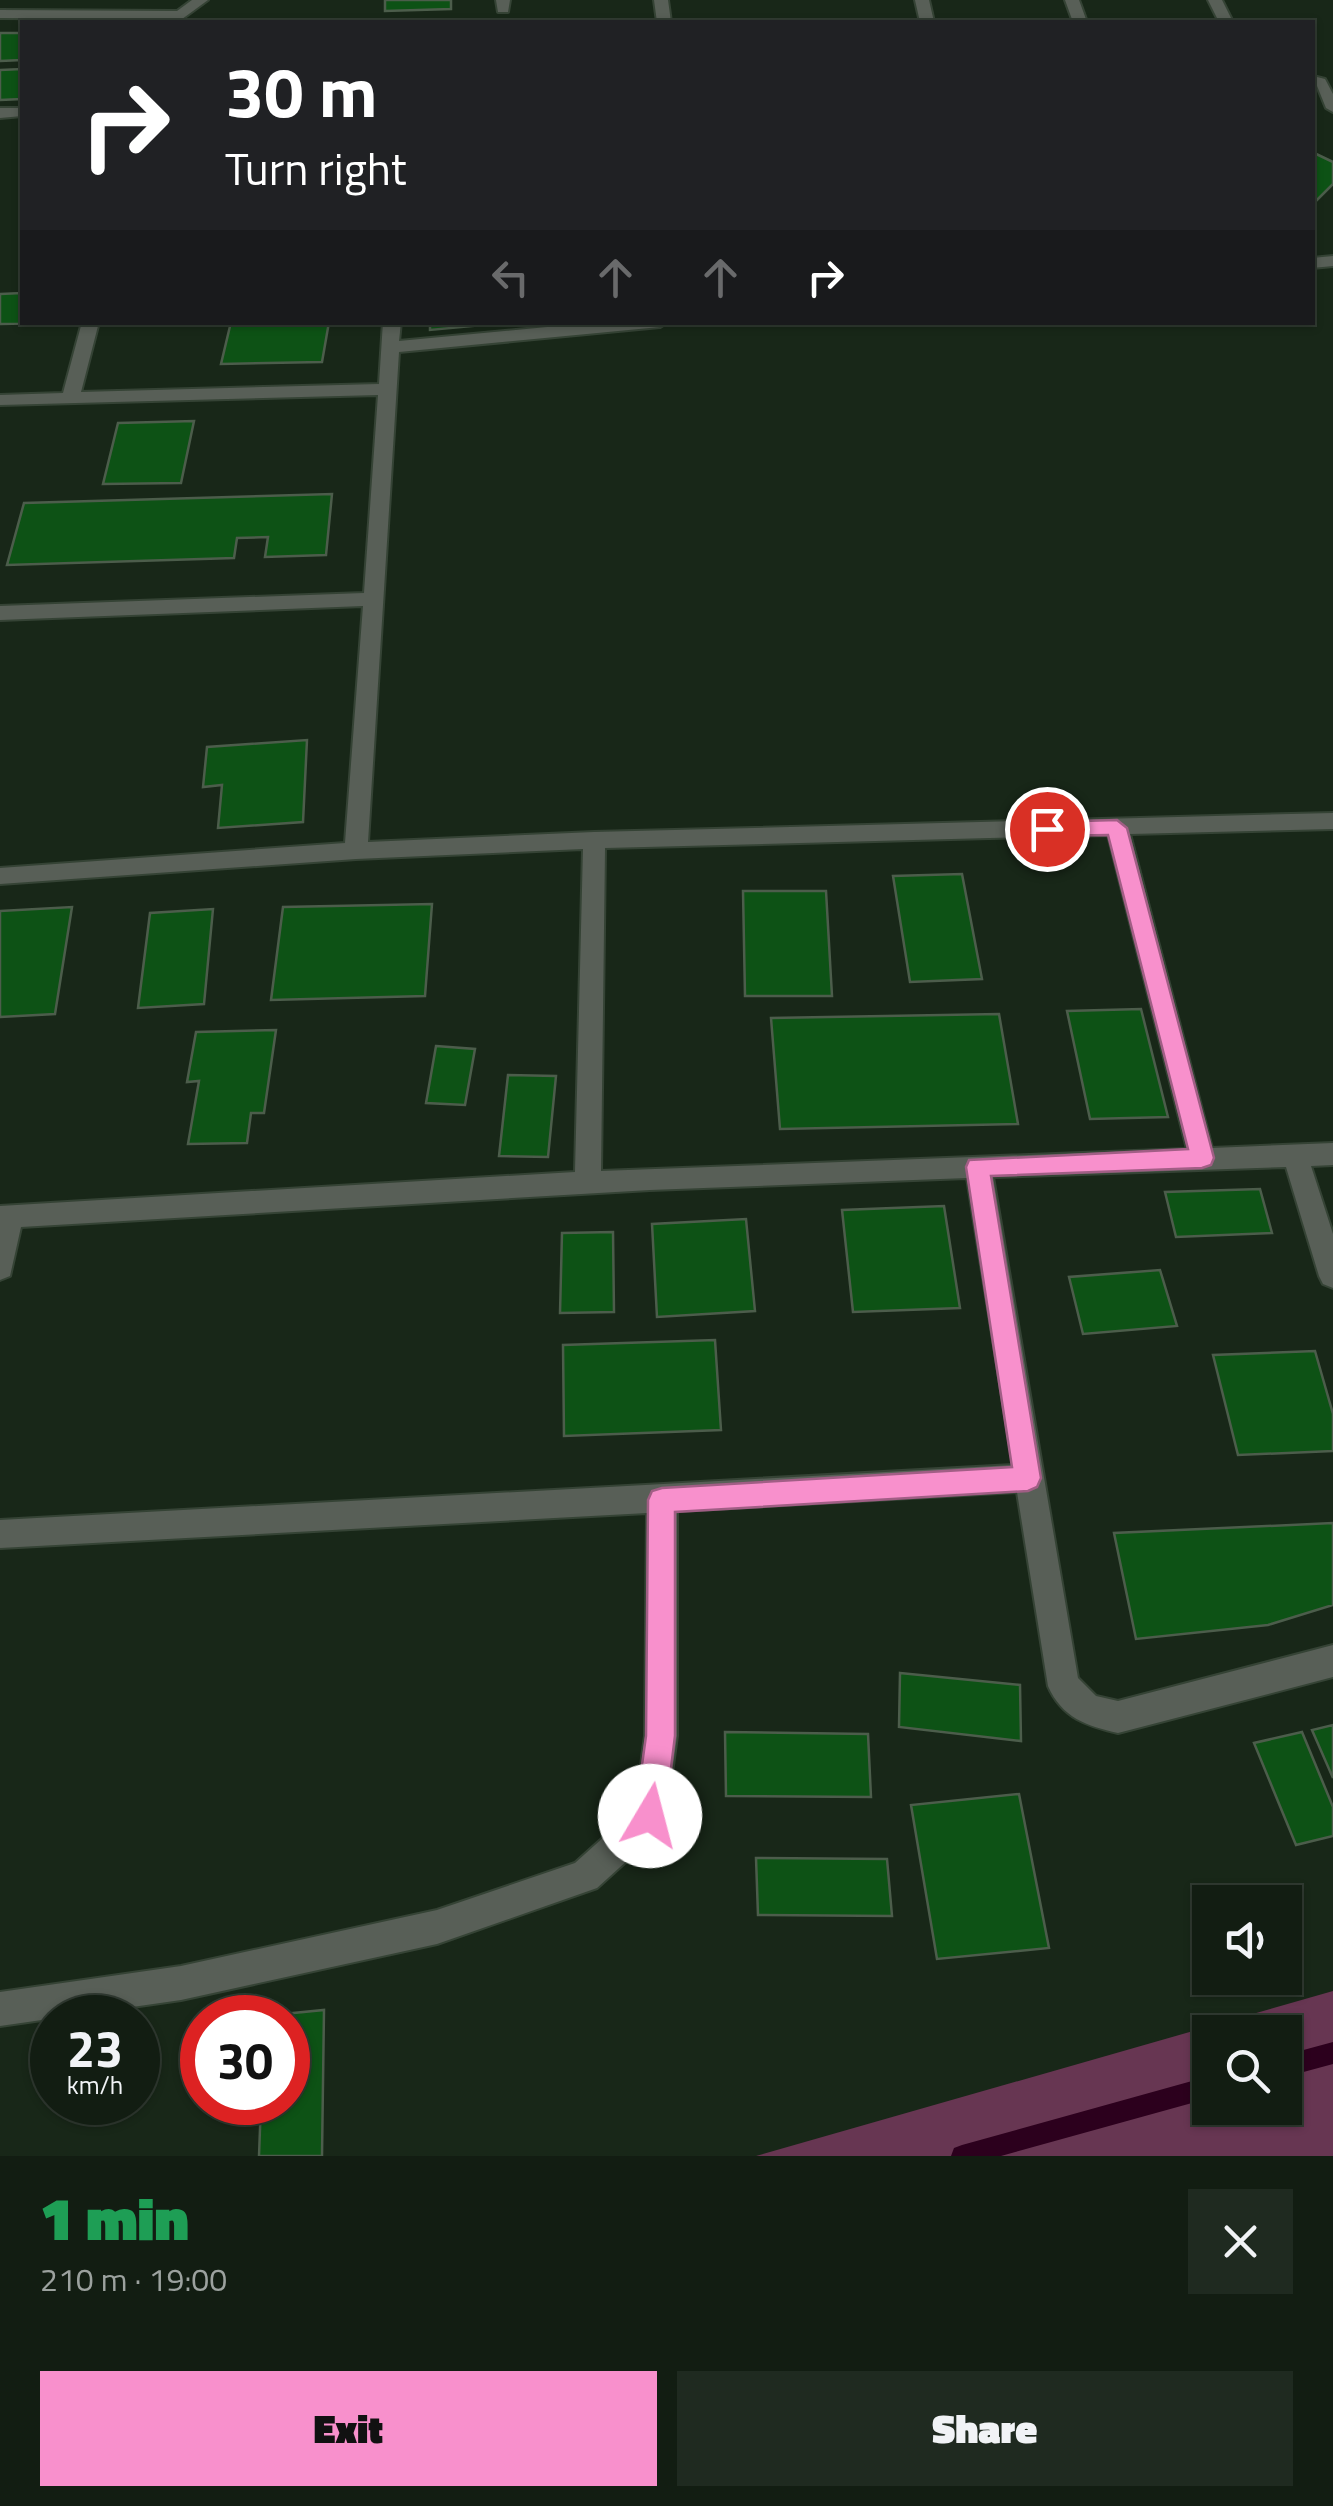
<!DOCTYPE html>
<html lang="en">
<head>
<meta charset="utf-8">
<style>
	body { margin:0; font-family:"Titillium Web",sans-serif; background:#1f2a20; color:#f1f3f6; height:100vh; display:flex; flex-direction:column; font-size:38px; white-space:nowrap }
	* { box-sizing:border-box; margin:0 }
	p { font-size:32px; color:#9ca29f }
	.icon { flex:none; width:55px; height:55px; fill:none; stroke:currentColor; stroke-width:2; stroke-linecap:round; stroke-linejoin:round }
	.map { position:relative; height:2156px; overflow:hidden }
	.details { display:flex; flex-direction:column; background:#121d12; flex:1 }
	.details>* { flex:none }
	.banner { position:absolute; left:20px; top:20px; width:1295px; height:305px; border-radius:0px; box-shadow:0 2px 8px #0004,0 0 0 2px #313b32; background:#202124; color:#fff; overflow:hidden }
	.buttons { position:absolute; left:1192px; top:1885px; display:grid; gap:20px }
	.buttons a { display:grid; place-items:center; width:110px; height:110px; border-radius:0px; background:#121d12; box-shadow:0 2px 8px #0004,0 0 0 2px #313b32; font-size:50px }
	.speed { position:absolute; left:30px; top:1995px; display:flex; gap:20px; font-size:50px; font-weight:700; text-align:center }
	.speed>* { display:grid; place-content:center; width:130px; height:130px; border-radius:50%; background:#121d12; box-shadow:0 2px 8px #0004,0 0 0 2px #313b32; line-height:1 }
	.speed small { font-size:25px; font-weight:400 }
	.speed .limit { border:15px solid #d22; background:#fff; color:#111 }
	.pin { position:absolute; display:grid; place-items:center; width:85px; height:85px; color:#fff; margin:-42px; border:5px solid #fff; border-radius:50%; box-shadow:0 2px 10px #0007 }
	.me { position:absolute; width:110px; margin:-55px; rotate:8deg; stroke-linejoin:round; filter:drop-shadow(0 0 8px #0008) }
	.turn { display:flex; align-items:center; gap:35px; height:210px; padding:0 40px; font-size:45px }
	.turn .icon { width:130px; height:130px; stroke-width:2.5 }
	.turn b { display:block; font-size:70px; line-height:85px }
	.lanes { display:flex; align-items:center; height:95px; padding:0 40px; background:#0003; justify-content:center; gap:50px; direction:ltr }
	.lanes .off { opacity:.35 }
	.round { display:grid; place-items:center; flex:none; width:105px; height:105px; border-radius:0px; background:#1f2a20 }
	.overview { display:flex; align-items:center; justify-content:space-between; height:170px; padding:0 40px }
	h1 { font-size:60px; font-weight:800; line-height:75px; color:#1e9e55 }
	.primary-button { display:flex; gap:20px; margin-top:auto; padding:20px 40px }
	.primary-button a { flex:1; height:115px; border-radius:0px; background:#f890cc; color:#111; font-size:40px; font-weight:800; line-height:115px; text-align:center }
	.primary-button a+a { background:#1f2a20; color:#f1f3f6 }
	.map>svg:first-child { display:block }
	.green { fill:#673652; fill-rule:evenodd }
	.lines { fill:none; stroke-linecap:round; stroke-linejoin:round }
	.stream { fill:#2c001d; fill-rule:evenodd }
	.building { fill:#0d5215; stroke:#4c5d4b; stroke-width:2.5 }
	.minor-casing { stroke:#354335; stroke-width:4 }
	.minor { fill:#585f57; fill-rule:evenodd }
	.route { fill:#f890cc; stroke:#a15e85; stroke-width:2.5 }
</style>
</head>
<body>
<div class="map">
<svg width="1333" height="2156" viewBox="0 0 1333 2156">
	<rect width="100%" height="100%" fill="#182718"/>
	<!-- green -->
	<path class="green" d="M1333 1991V2156H756ZM1210 2032H1285V2108H1210Z"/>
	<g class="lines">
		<!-- stream -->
		<path class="stream" d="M1333 2042V2064L1285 2077V2055Z
			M1210 2076V2098L1001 2156H951L954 2148 962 2145Z"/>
	</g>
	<!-- building -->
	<path class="building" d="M385 0H451V9L385 11Z
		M0 33H22V60L0 61Z
		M22 69V99L0 100V70Z
		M1312 152 1333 162V184L1312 205Z
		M22 293V322L48 323 0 324V294Z
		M231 322H329L322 362 221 364Z
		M430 322H516L430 330Z
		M194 421 181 483 103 484 118 423Z
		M332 494 326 555 265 557 268 537 237 538 234 558 7 565 24 503Z
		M307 740 303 822 218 828 222 785 203 787 207 747Z
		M962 874 982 979 910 982 893 876Z
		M743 891H826L832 996H745Z
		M432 904 425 996 271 1000 283 907Z
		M72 907 55 1014 0 1017V911Z
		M213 909 204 1004 138 1008 150 913Z
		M1141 1009 1168 1117 1090 1119 1067 1011Z
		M999 1014 1018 1124 780 1129 771 1018Z
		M276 1030 264 1113H251L247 1143 188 1144 199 1081 187 1082 196 1032Z
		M436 1046 475 1049 465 1105 426 1103Z
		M508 1075 556 1076 548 1157 499 1156Z
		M1260 1189 1272 1233 1176 1237 1165 1192Z
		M944 1206 960 1308 853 1312 842 1210Z
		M746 1219 755 1311 657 1317 652 1224Z
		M613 1232 614 1312 560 1313 562 1233Z
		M1160 1270 1177 1326 1083 1334 1069 1277Z
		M715 1340 721 1430 564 1436 563 1345Z
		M1315 1351 1333 1414V1451L1238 1455 1213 1355Z
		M1333 1523V1605L1268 1625 1136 1639 1114 1533Z
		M900 1673 1020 1685 1021 1741 899 1727Z
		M1333 1725V1778L1312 1730Z
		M725 1732 868 1734 871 1797 726 1796Z
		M1302 1732 1333 1807V1836L1296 1845 1254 1743Z
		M1019 1794 1049 1948 937 1959 911 1805Z
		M756 1858 887 1859 892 1916 758 1915Z
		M324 2010 322 2156H259L261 2102H288V2018L263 2016Z"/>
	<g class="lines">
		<defs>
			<path id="minor" d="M192 0H208L178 22H163L165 19 0 18V10L177 11Z
				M496 0H510L508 12H498Z
				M654 0H668L671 22H657Z
				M915 0H929L934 22H920Z
				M1065 0H1079L1087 22H1073Z
				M1208 0H1222L1233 22H1219Z
				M1313 76 1325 79 1333 94V112L1326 108Z
				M0 108H22V116L0 118Z
				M1333 256V266L1312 268V258Z
				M82 322H99L81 392 379 384 383 322H401L399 341 599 322H668L660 327 399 352 368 842 594 832 1333 813V829L1130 834 1212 1148 1333 1143V1165L1311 1166 1333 1234V1288L1323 1284 1319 1276 1286 1167 993 1177 1078 1678 1096 1696 1118 1701 1333 1645V1677L1118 1733C1087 1726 1062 1718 1048 1686L1017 1492 677 1511V1736L666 1817 662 1829 597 1888 437 1944 181 2000 0 2026V1992L181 1966 437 1910 575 1863 635 1809 645 1736 647 1513 0 1548V1520L1013 1465 967 1178 650 1190 21 1227 10 1276 0 1280V1206L575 1172 583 849 356 859 0 884V868L345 843 363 606 0 620V606L364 593 378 395 0 405V395L63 393ZM1108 835 1187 1149 601 1171 605 848Z"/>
		</defs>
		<!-- minor casing -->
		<use href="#minor" class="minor-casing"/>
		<!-- minor -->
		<use href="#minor" class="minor"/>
	</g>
	<!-- route -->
	<path class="route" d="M1117 820 1127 828 1214 1158 1211 1165 1202 1168 991 1176 1041 1478 1037 1487 1028 1491 675 1512V1736L665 1816 660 1827 650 1831 639 1827 635 1816 646 1736 648 1500 652 1491 662 1488 1012 1467 966 1167 969 1160 1188 1149 1108 835 1047 836 1037 829 1047 822Z"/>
</svg>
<div class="buttons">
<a><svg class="icon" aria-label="sound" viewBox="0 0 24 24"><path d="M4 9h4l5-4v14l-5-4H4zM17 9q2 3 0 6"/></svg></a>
<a><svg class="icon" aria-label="search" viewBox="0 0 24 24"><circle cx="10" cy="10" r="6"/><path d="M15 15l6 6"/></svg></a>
</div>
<div class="speed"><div>23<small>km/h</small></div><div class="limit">30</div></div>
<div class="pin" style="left:1047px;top:829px;background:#d93025"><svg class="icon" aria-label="arrive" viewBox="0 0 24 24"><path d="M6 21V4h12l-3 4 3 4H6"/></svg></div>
<svg class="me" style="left:650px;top:1816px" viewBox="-20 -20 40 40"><circle r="19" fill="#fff"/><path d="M0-13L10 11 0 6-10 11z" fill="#f890cc"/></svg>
<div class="banner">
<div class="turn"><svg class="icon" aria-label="right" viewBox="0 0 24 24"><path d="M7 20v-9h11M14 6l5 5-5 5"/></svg><div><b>30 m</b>Turn right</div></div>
<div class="lanes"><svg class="icon off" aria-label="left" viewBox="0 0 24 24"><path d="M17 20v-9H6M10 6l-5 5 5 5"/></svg><svg class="icon off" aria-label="ahead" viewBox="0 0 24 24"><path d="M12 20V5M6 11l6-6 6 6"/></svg><svg class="icon off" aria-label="ahead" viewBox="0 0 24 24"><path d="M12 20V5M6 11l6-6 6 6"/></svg><svg class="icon" aria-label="right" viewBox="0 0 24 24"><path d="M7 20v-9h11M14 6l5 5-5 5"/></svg></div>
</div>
</div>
<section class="details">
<div class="overview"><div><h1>1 min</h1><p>210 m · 19:00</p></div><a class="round"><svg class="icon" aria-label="close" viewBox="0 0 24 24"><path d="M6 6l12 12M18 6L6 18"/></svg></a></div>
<div class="primary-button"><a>Exit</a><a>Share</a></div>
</section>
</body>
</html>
